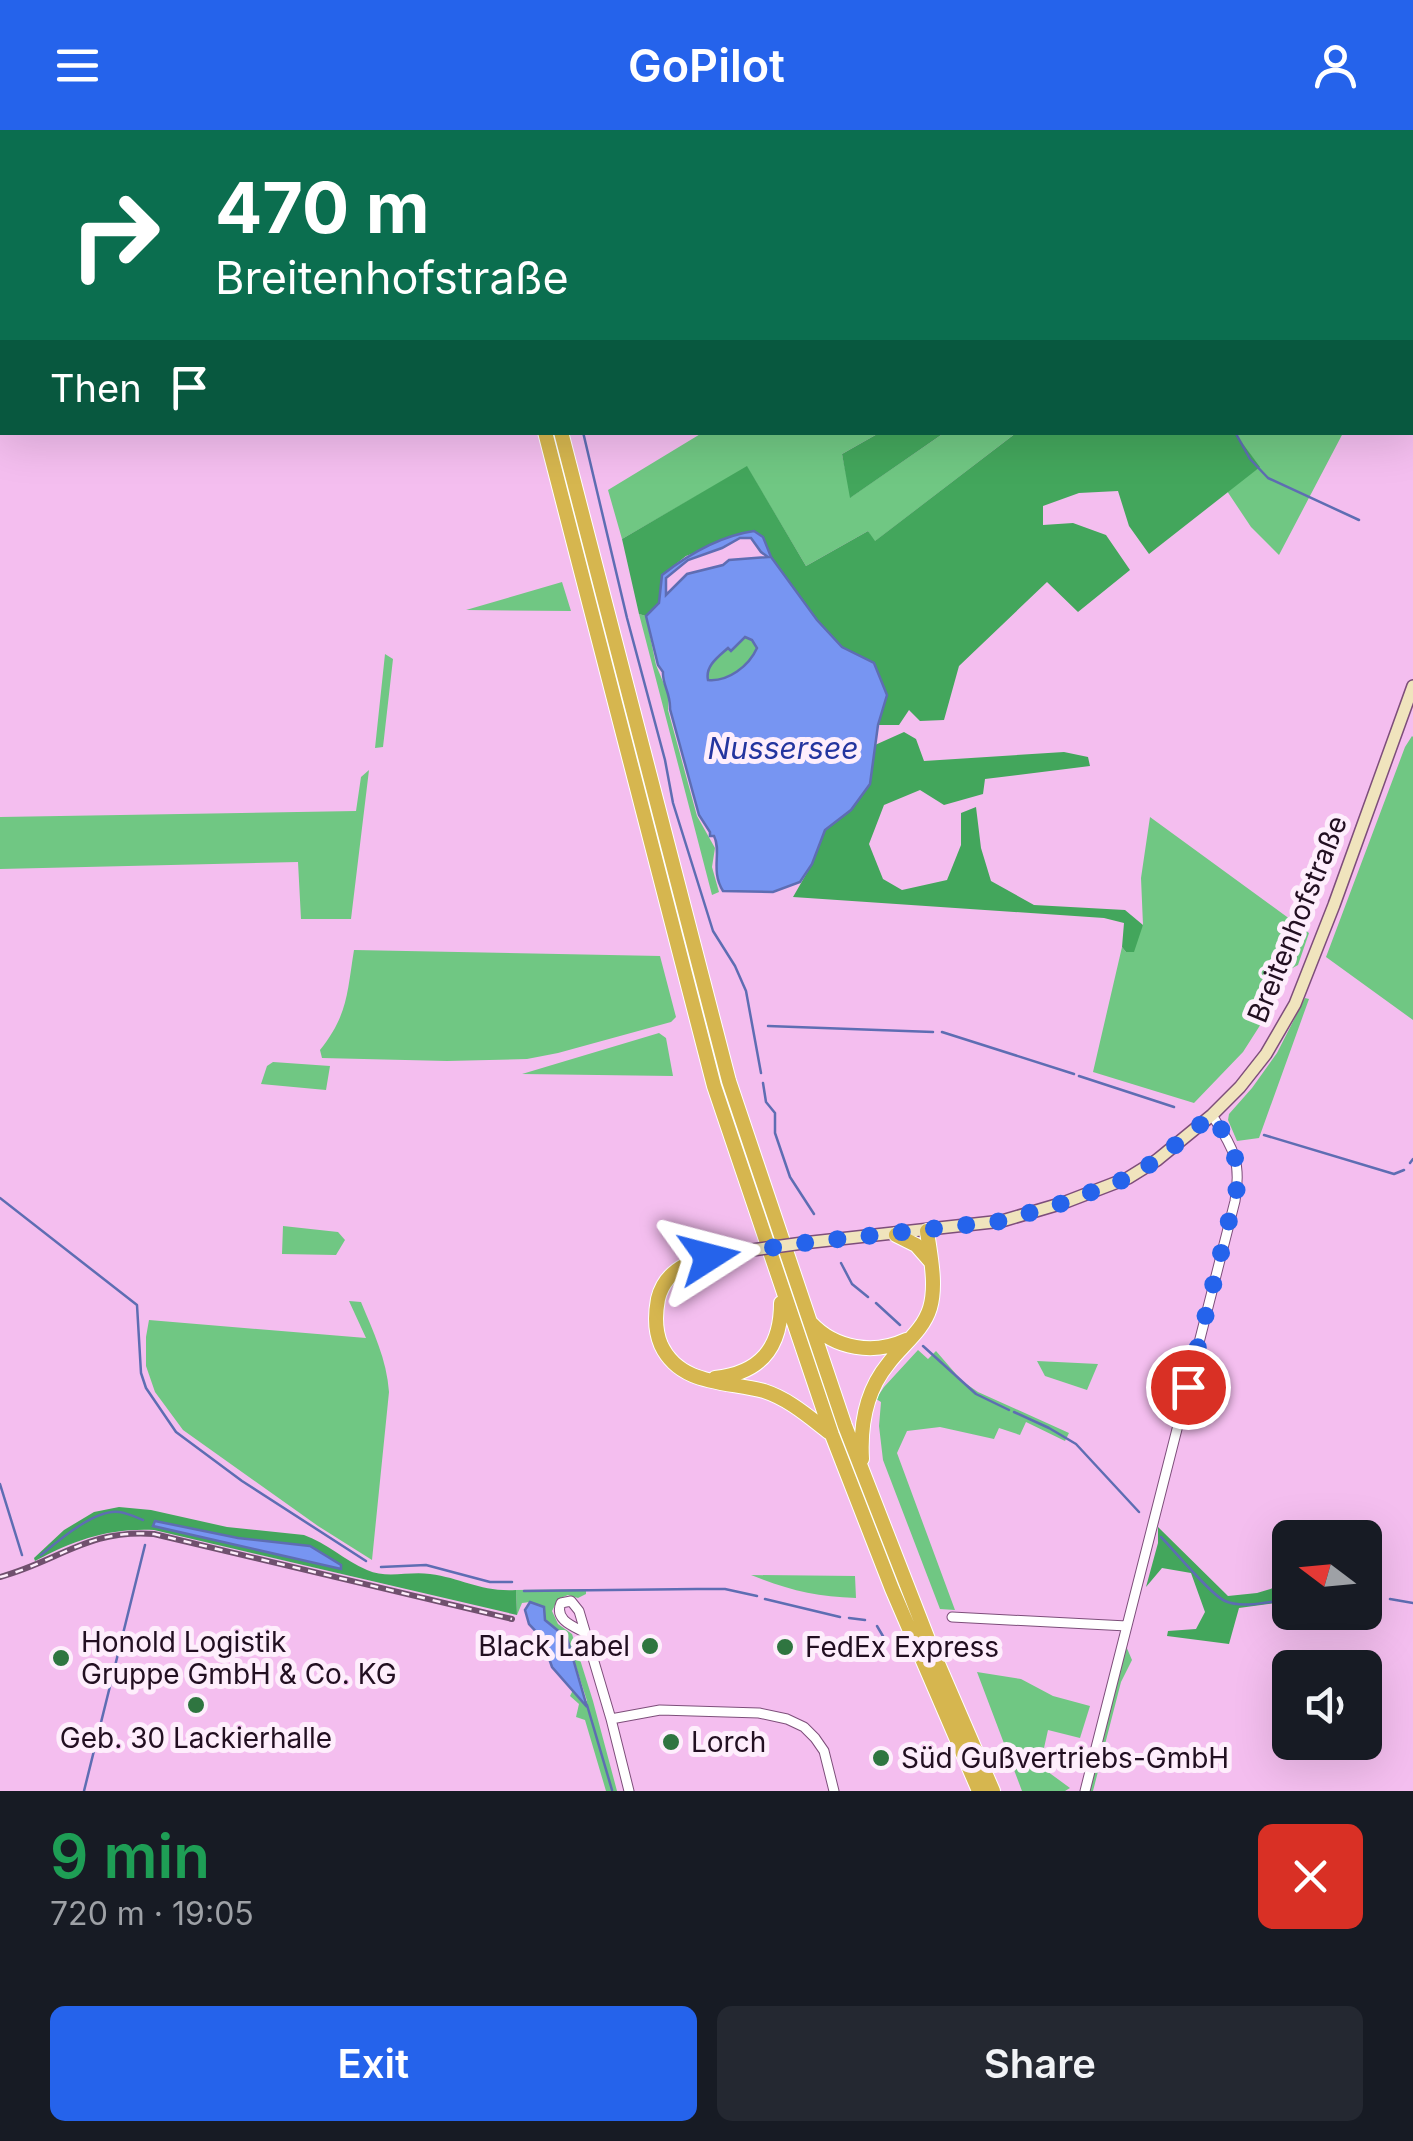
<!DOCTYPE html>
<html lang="en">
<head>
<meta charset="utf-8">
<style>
	body { margin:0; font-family:Inter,sans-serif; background:#242831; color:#f1f3f6; height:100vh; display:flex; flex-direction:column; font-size:38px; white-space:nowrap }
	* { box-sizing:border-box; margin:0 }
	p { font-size:32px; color:#9ea1a6 }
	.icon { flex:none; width:55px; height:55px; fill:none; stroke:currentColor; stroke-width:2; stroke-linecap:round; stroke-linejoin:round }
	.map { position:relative; height:1661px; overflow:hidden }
	.panel { display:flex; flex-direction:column; background:#171b24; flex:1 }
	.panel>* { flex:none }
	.guide { position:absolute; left:0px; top:0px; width:1415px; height:305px; box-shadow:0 10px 40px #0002; background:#0b6e4f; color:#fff; overflow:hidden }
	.needle { width:65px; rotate:286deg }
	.tools { position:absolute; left:1272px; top:1390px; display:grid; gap:20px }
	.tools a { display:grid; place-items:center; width:110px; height:110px; border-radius:15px; background:#171b24; box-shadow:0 10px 40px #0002; font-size:50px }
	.pin { position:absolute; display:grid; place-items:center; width:85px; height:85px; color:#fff; margin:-42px; border:5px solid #fff; border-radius:50%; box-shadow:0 2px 10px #0007 }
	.me { position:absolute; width:110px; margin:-55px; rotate:81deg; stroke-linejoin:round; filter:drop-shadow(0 0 8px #0008) }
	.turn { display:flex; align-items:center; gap:35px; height:210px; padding:0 50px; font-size:45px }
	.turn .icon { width:130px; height:130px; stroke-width:2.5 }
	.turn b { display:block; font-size:70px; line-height:85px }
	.then { display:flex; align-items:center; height:95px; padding:0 50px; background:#0003; gap:20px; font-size:38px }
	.round { display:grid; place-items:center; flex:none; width:105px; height:105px; border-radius:15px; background:#242831 }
	.headline { display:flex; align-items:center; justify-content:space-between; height:170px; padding:0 50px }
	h1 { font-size:60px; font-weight:600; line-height:75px; color:#1e9e55 }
	.cta { display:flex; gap:20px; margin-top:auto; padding:20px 50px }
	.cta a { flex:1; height:115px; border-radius:15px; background:#2563eb; color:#fff; font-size:40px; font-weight:600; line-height:115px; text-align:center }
	.cta a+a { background:#242831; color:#f1f3f6 }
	header { display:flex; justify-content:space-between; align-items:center; height:130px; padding:0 50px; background:#2563eb; color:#fff; font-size:45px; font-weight:600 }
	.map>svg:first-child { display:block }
	.green { fill:#70c783 }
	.forest { fill:#43a65c; fill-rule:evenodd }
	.water { fill:#7795f2; stroke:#5e6db3; stroke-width:2.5; fill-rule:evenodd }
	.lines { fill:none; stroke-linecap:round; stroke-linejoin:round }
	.stream { stroke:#5e6db3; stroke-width:2.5 }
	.minor-casing { stroke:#7d4e7a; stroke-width:11 }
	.secondary-casing { stroke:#7d4e7a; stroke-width:14 }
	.trunk-casing { stroke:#fff; stroke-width:16 }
	.minor { stroke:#fff; stroke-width:9 }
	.secondary { stroke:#f0e4bd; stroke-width:11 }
	.trunk { stroke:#d6b64f; stroke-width:14 }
	.rail-casing { stroke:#70506e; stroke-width:6 }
	.rail { stroke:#feeefc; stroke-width:2.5; stroke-dasharray:8; stroke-linecap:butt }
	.secondary-bridge-casing { stroke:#7d4e7a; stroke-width:14; stroke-linecap:butt }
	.secondary-bridge { stroke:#f0e4bd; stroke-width:11 }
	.route { stroke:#2563eb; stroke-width:18; stroke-dasharray:0 32.4 }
	.poi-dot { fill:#2f7540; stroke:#feeefc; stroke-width:4 }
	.labels { text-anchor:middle; stroke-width:10; stroke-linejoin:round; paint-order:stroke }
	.street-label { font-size:28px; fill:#220f21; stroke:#feeefc }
	.poi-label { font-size:28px; fill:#220f21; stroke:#feeefc; text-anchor:start }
	.water-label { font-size:30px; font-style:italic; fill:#24359f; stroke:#feeefc }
</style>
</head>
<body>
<header><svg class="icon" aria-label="menu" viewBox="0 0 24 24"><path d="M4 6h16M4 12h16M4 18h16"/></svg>GoPilot<svg class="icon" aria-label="person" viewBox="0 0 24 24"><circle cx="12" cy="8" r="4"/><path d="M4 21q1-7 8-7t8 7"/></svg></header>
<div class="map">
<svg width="1413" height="1661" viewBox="0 0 1413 1661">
	<rect width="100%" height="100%" fill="#f4beef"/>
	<!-- green -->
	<path class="green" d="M702 303H879L842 324 851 367 944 303H1016L874 412 868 401 806 436 747 337 622 409 608 360Z
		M1235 303H1343L1279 425 1251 397 1227 361 1259 337Z
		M562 452 571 481 466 480Z
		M639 484 646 486 656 535 669 566 668 580 697 686 715 718 712 737 719 762 712 765Z
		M745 507 752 510 757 518C749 536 728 552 708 550 706 529 730 518 745 507Z
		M385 524 393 529 383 617 375 618Z
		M1412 606 1413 607V890L1326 827 1405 617Z
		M369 640 351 789H301L298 732 0 739V687L356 681 361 647Z
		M1150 687 1309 803 1298 835 1287 841 1283 849 1282 861 1243 922 1194 973 1093 942 1122 817 1126 822 1143 795 1141 748Z
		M354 820 660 826 676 887 671 892 558 923 527 929 447 931 322 928 320 920C348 885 347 863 354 820Z
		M1305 868 1309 869 1259 1008 1237 1011 1228 990 1229 984 1252 958 1277 923Z
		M659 903 666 908 673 946 522 944Z
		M273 932 330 936 326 960 261 954 267 936Z
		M283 1096 338 1102 345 1110 336 1125 282 1124Z
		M349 1171 361 1172C373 1201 387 1230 389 1262L372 1430 318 1396 183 1300 155 1262 146 1236V1207L149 1190 366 1208Z
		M918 1220 928 1229 936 1221 962 1251 978 1262 1069 1303 1065 1311 1026 1292 1020 1305 999 1298 994 1309 940 1297 907 1301 897 1323 955 1480 940 1479 883 1330 879 1296 881 1272 876 1269 884 1257Z
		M1037 1231 1098 1234 1087 1260 1045 1246Z
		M751 1445 855 1446 856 1468C816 1467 788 1460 751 1445Z
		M586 1459V1464L578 1468 568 1465 558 1469 552 1481 558 1494 572 1504 593 1571 617 1661H606L585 1590 576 1587 579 1574 570 1566 573 1560 582 1572 587 1571 567 1508 550 1496 544 1486 530 1472 522 1473 517 1485 516 1460Z
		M1126 1516 1132 1530 1121 1552 1093 1661H1089Z
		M977 1542 1021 1549 1053 1566 1090 1576 1080 1608 1048 1600 1040 1636 1070 1658 1065 1661H1022Z"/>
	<!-- forest -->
	<path class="forest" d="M879 303H944L850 368 842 324Z
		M1016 303H1235L1260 337 1149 424 1129 396 1118 361 1079 363 1043 376V395L1073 393 1106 405 1130 440 1078 482 1047 452 959 536 944 590 920 591 909 580 899 595H878L887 565 874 533 842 517 817 490 771 427 763 408 754 401 686 426 662 445 659 473 646 486 639 484 622 409 747 336 806 436 868 401 875 411Z
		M904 602 916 609 924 631 1064 622 1088 627 1090 636 985 649 983 664 944 675 920 660 884 675 869 714 883 749 902 760 947 750 961 715V683L976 677 981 718 991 751 1034 775 1125 780 1143 795 1134 822H1126L1122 817 1124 793 1104 788 793 767 812 734 825 700 851 680 870 654 875 615Z
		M119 1377 151 1380 227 1397 304 1405C327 1413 344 1430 367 1440 387 1449 408 1441 430 1444 462 1448 480 1462 516 1460L517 1485 154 1400C108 1398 75 1410 35 1431L34 1428 64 1400 94 1382ZM155 1391 239 1408 340 1439 154 1396Z
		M1158 1397 1228 1466 1257 1463 1290 1453V1471L1239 1478 1229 1514 1167 1506 1168 1501 1196 1499 1205 1482 1191 1443 1162 1438 1146 1457 1158 1413Z"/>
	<!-- water -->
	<path class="water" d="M754 401 763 407 771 427 817 490 842 517 874 533 887 565 878 595 870 654 851 680 825 700 812 734 800 752 773 762 723 761C710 740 722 722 714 706H710V702L699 685 670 579C671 564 662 554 663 542L658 535 646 486 659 473 662 445C689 424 719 406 754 401ZM740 408H751L761 422 768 427 729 430 723 435 687 444 666 465V448L688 430 722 418ZM745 507 752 510 757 518C749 536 728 552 708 550 705 536 718 527 728 518L731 521Z
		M155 1391 238 1408 310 1416 341 1435V1439L153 1396Z
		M530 1472 544 1477 545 1490 567 1508 587 1577 552 1537 542 1508 529 1494 525 1480Z"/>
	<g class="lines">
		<!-- stream -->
		<path class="stream" d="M1086 0 1087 2
			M1370 1 1372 2
			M520 2V0
			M1412 17H1413
			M583 302 627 488 665 630 673 673 713 801 735 836 746 861 761 943
			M1235 302 1250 329 1268 348 1359 390
			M768 896 933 902
			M942 902 1074 944
			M1079 946 1174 977
			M763 953 766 972 775 983V1003L790 1047 814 1084
			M1264 1005 1394 1044 1404 1040
			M1410 1033 1413 1029
			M0 1068 137 1175 141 1243 146 1258 176 1302 242 1351 366 1431
			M841 1133 852 1154 868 1167
			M876 1173 900 1195
			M923 1216 976 1264 1009 1280
			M1014 1282 1049 1298 1076 1314 1139 1382
			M0 1354 22 1425
			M1161 1407C1174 1420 1211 1465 1225 1471 1243 1479 1271 1471 1290 1469
			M41 1425C59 1410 95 1379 119 1382 127 1383 136 1387 143 1390
			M381 1437 426 1435 490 1452H512
			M524 1461 697 1459H725L757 1466
			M1365 1464 1379 1467
			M765 1469 840 1487
			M1390 1469 1413 1473
			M849 1488 865 1490
			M877 1496 887 1513
			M587 1575 612 1660
			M84 1661 145 1415"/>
		<defs>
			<path id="minor" d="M952 1487 1127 1496
				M584 1502C572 1496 554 1489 561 1473L571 1471 579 1481 611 1589 629 1661
				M611 1589 660 1580 759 1583 787 1589 804 1597 815 1608 824 1621 834 1661
				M1085 1661 1235 1071C1242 1030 1233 1019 1212 985"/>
			<path id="secondary" d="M803 1113 1002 1091 1063 1073 1128 1048 1157 1030 1212 985 1240 957 1266 924 1295 874 1334 775 1413 556
				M709 1127 745 1121"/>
			<path id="trunk" d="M463 0 464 2
				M478 0 479 2
				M545 302 714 956 832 1305 892 1459 979 1661
				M561 302 729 951 845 1296 933 1522 993 1661
				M896 1105 916 1115 930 1131
				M709 1127C685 1132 664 1144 658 1169 655 1185 655 1201 661 1215 680 1256 727 1251 764 1261 789 1269 809 1287 830 1303
				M811 1193C835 1219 874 1225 906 1210
				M715 1248C760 1243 781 1218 781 1173
				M862 1329C860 1294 866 1261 888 1234 902 1215 923 1201 930 1178 937 1154 930 1125 927 1101"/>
		</defs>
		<!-- minor casing -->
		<use href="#minor" class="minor-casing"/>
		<!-- secondary casing -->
		<use href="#secondary" class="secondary-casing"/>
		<!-- trunk casing -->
		<use href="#trunk" class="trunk-casing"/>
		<!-- minor -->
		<use href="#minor" class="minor"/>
		<!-- secondary -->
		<use href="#secondary" class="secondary"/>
		<!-- trunk -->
		<use href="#trunk" class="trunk"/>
		<defs>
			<path id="rail" d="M0 1447C59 1431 88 1399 154 1404L512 1489"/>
		</defs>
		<!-- rail casing -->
		<use href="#rail" class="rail-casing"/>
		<!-- rail -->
		<use href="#rail" class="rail"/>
		<defs>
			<path id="secondary-bridge" d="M745 1121 803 1113"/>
		</defs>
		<!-- secondary-bridge casing -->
		<use href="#secondary-bridge" class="secondary-bridge-casing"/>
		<!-- secondary-bridge -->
		<use href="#secondary-bridge" class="secondary-bridge"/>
	</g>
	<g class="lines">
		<!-- route -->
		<path class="route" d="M709 1127 803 1113 1002 1091 1063 1073 1128 1048 1157 1030 1212 985 1234 1019 1238 1054 1188 1257"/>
	</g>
	<!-- markers -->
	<g class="poi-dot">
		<circle cx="650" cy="1516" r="10"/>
		<circle cx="785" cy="1517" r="10"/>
		<circle cx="61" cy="1528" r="10"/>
		<circle cx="196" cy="1575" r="10"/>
		<circle cx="671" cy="1612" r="10"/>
		<circle cx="881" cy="1628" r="10"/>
	</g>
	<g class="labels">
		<!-- street labels -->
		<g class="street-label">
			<text transform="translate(1297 789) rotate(-68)" y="10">Breitenhofstraße</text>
		</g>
		<!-- poi labels -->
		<g class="poi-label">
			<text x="81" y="1522">Honold Logistik<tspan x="81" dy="32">Gruppe GmbH &amp; Co. KG</tspan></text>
			<text x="630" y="1526" text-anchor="end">Black Label</text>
			<text x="805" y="1527">FedEx Express</text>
			<text x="196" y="1618" text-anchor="middle">Geb. 30 Lackierhalle</text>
			<text x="691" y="1622">Lorch</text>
			<text x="901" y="1638">Süd Gußvertriebs-GmbH</text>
		</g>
		<!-- water labels -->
		<g class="water-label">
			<text x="783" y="629">Nussersee</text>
		</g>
	</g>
</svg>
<div class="tools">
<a><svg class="needle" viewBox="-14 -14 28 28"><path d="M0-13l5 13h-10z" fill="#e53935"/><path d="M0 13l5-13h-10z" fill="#9ea1a6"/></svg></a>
<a><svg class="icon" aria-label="sound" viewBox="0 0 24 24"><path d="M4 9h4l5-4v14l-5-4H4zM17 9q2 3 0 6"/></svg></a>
</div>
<div class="pin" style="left:1188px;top:1257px;background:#d93025"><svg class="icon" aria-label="arrive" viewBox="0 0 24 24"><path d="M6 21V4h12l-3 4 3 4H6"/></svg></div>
<svg class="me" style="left:709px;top:1127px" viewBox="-20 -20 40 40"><path d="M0-17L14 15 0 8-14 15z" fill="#2563eb" stroke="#fff" stroke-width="4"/></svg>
<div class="guide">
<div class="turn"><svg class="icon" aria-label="right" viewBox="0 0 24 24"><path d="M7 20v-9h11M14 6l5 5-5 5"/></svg><div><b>470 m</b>Breitenhofstraße</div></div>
<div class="then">Then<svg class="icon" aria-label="arrive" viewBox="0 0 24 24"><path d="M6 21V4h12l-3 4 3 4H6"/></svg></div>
</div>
</div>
<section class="panel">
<div class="headline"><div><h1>9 min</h1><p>720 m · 19:05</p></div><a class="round" style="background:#d93025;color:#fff"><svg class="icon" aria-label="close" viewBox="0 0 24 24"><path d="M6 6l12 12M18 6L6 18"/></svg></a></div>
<div class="cta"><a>Exit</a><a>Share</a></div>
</section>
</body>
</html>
